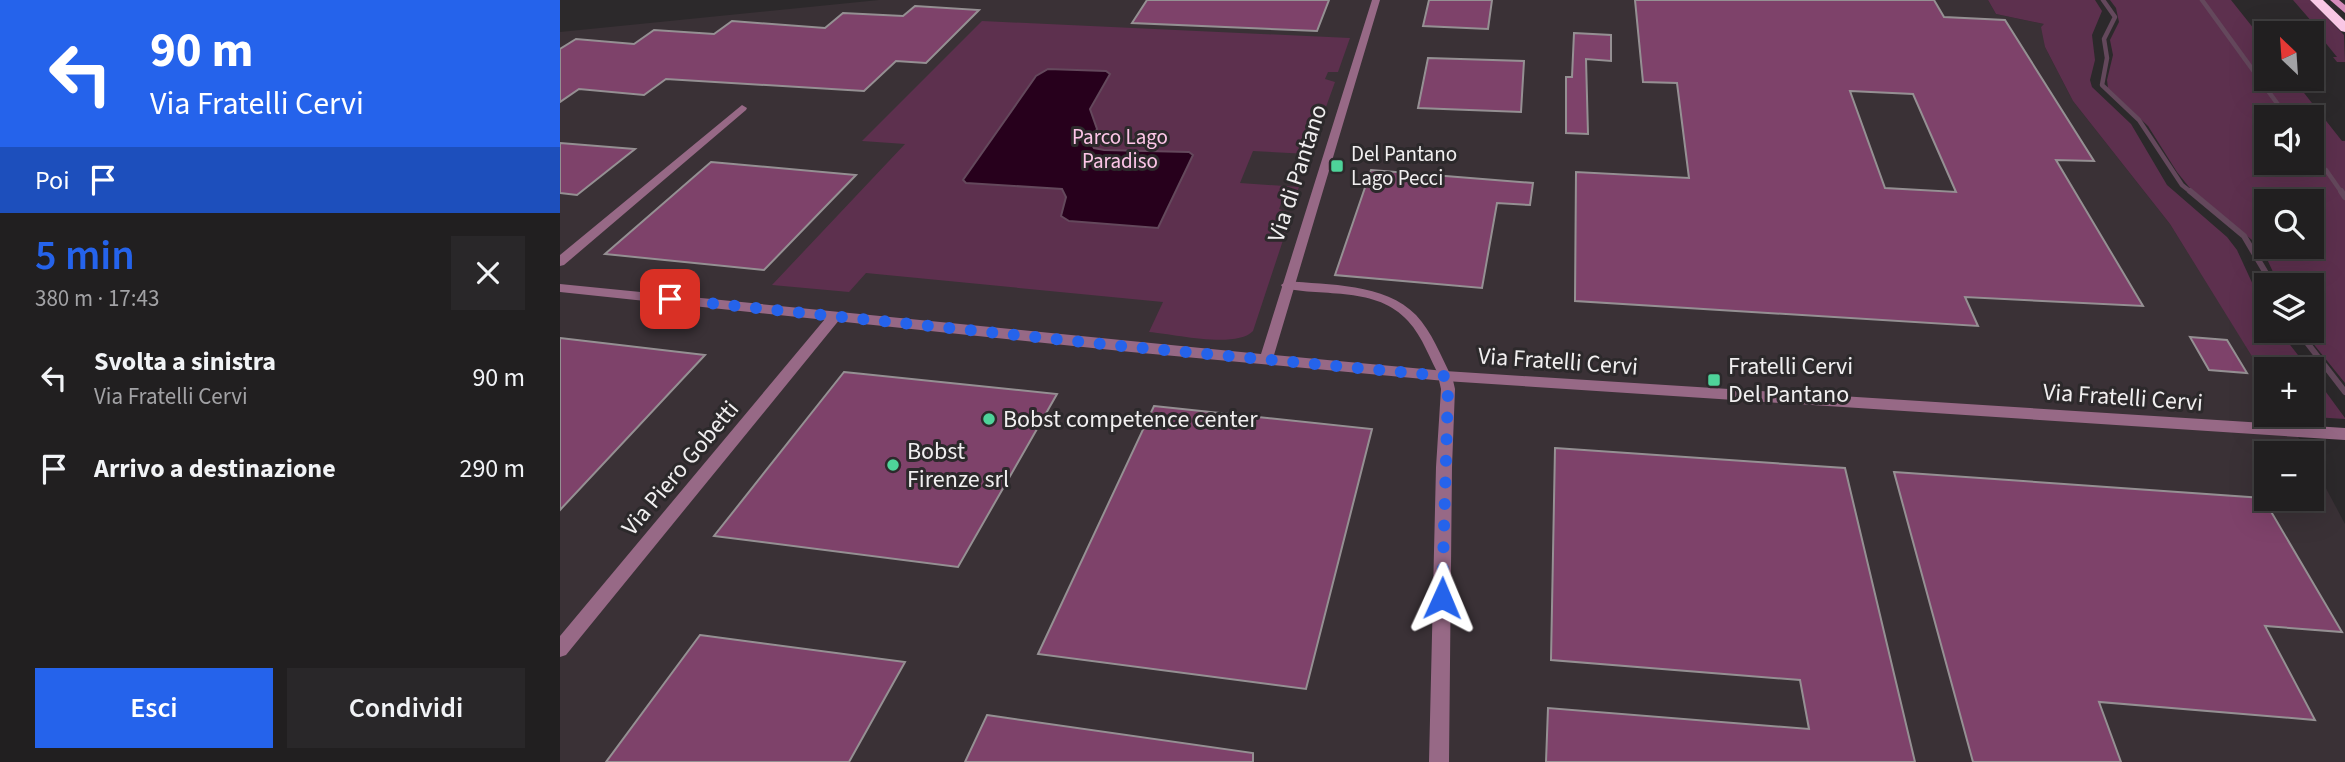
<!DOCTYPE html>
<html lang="it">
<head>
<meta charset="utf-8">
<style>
	body { margin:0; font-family:"Source Sans 3",sans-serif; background:#292729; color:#f1f3f6; height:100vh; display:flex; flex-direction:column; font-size:26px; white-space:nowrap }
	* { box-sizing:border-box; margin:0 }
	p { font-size:23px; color:#a2a2a5 }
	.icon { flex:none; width:38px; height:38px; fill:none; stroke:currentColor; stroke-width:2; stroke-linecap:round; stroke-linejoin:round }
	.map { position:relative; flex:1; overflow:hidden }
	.sheet { display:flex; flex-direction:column; background:#211f20; width:560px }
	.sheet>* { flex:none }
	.hud { background:#2563eb; color:#fff; overflow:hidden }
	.needle { width:46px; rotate:335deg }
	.controls { position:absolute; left:1694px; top:21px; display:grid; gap:14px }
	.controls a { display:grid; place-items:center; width:70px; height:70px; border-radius:0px; background:#211f20; box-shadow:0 7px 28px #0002,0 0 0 2px #3e3d3e; font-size:35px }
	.pin { position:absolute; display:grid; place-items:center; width:60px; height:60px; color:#fff; margin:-30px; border-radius:14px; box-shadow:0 4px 10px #0006 }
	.me { position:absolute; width:77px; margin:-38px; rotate:1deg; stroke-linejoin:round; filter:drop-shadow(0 0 5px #0008) }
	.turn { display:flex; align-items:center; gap:24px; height:147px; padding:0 35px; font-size:32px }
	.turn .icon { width:91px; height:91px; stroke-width:2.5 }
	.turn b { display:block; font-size:49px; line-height:60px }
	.then { display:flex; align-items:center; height:66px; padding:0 35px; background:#0003; gap:14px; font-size:26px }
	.round { display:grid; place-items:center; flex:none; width:74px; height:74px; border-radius:0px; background:#292729 }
	.head { display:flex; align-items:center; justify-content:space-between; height:119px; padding:0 35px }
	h1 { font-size:42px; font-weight:600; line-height:52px; color:#2563eb }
	.action { display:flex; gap:14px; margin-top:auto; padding:14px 35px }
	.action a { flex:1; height:80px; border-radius:0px; background:#2563eb; color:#fff; font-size:28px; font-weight:600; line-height:80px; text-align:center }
	.action a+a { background:#292729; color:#f1f3f6 }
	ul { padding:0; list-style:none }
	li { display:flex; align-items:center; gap:21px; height:91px; padding:0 35px }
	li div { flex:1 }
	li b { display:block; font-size:26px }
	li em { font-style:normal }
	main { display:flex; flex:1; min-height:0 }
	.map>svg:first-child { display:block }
	.built { fill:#3a3136 }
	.green { fill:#5d304e; fill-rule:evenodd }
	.water { fill:#27001c; stroke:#64485c; stroke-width:2 }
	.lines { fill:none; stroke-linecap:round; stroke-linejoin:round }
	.stream-far1 { stroke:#64485c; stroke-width:4.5 }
	.stream { stroke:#64485c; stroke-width:6 }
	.building { fill:#7e426a; stroke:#959093; stroke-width:2; fill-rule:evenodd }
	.service { fill:#976986; fill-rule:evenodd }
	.minor { fill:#976986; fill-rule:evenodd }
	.tertiary { fill:#976986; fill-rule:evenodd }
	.secondary { fill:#d48bba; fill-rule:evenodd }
	.trunk { fill:#fac8e6; fill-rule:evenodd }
	.route { stroke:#2563eb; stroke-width:12; stroke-dasharray:0 21.6 }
	.poi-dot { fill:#4ed39a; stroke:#2c292b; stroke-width:2.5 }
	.labels { text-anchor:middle; stroke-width:6; stroke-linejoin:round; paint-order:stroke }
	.far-park-label { font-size:21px; fill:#fdc6e8; stroke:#2c292b }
	.far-poi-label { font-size:21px; fill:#f1eff0; stroke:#2c292b; text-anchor:start }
	.street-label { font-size:24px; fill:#f1eff0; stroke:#2c292b }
	.poi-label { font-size:24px; fill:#f1eff0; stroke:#2c292b; text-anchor:start }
</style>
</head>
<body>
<main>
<section class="sheet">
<div class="hud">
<div class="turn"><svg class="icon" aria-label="left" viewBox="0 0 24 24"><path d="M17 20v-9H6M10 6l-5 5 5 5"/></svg><div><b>90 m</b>Via Fratelli Cervi</div></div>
<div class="then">Poi<svg class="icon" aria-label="arrive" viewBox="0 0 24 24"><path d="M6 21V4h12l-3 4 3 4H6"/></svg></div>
</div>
<div class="head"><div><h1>5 min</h1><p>380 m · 17:43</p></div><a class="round"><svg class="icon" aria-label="close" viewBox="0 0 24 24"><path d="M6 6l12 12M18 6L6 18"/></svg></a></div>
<ul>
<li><svg class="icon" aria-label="left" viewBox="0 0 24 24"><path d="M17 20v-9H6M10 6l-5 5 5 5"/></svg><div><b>Svolta a sinistra</b><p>Via Fratelli Cervi</p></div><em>90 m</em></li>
<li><svg class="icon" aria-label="arrive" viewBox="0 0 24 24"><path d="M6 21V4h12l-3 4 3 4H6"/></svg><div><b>Arrivo a destinazione</b></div><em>290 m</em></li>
</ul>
<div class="action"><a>Esci</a><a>Condividi</a></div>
</section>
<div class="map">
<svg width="1785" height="762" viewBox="0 0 1785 762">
	<rect width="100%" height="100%" fill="#2c292b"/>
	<!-- built -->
	<path class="built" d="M319 0H1428L1436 14 1484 24 1485 47 1513 101 1610 224 1706 378V415H1726L1747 453H1706V499H1752V462L1785 524V762H0V32Z"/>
	<!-- green -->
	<path class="green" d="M1428 0H1535L1542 11 1532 35 1535 60 1530 80 1532 87 1571 124 1607 185 1667 237 1677 250 1706 313V331H1719L1749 369H1706V379L1610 224 1513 101 1485 47 1481 27 1484 24 1436 14Z
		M1550 0H1671L1706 44V79H1733L1782 141H1785V383L1743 331H1752V285H1719L1707 259 1692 240 1629 187 1617 172 1588 126 1548 88 1547 80 1553 55 1550 40 1559 22 1556 8ZM1706 117H1752V163H1706ZM1706 201H1752V247H1706Z
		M1733 0H1750L1784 35 1785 62H1777L1773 57H1777L1764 41 1755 38H1766Z
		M422 21 790 38 778 72H768L765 79 775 82 749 154 693 151 680 183 739 187 735 198H723L719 209 732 213 693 331C676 349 614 334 589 332L603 302 306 273 289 292 212 285 345 144 302 141Z
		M1752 373 1785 418V419L1720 415H1752Z"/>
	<!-- water -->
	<path class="water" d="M488 69 546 71 550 74 530 109 537 129 531 143 534 148 544 150 629 152 633 155 598 228 509 221 501 216 506 197 502 189 406 183 403 180 476 76Z"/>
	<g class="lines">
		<!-- stream-far1 -->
		<path class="stream-far1" d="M1543 0 1555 17 1544 39 1547 58 1542 85 1579 120 1622 185 1632 193
			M1642 0 1727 117
			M1752 151 1759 161
			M1766 170 1782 193"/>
		<!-- stream -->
		<path class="stream" d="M1630 191 1684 236 1713 285
			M1781 191 1785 197
			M1738 331 1785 392"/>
	</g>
	<!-- building -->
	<path class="building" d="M587 0H769L757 31 572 23Z
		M869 0H932L928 29 863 26Z
		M1075 0H1374L1384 17 1445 20 1534 161 1496 160 1583 306 1405 297 1418 326 1015 301 1016 172 1129 178 1117 83 1083 82ZM1290 91 1353 94 1396 192 1325 188Z
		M355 6 419 10 366 63 336 61 304 91 106 79 84 95 19 89 0 102V49L16 39 74 44 94 30 154 34 172 21 265 28 283 13 343 16Z
		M1014 33 1051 35V61L1026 59 1028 134 1006 133V77H1012Z
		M868 58 964 61 961 112 858 108Z
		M0 143 75 149 17 195 0 193Z
		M151 162 296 175 204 270 45 254Z
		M811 170 973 183 970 205 937 203 922 288 775 275Z
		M1630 337 1667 340 1687 373 1649 370Z
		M0 338 145 355 0 510Z
		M284 372 497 394 398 567 154 536Z
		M594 406 812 429 746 689 478 654Z
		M995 448 1285 468 1355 762H986L988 708 1249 729 1240 680 991 660Z
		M1334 472 1703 498 1782 632 1705 626 1755 720 1539 702 1561 762H1413Z
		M140 635 345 662 289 762H46Z
		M427 715 693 753V762H405Z"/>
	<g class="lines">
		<!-- service -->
		<path class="service" d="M727 281C768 285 825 283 856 315 872 332 881 356 891 376L889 379H881C870 360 863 337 848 321 817 286 764 297 723 288L721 285Z"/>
		<!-- minor -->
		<path class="minor" d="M182 105 187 108 186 110 4 265 0 266V255Z
			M275 312 280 313 282 316 280 319 6 655 0 657V636L270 313Z
			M885 371 892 376 895 389 892 467 889 762H869L876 467 881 389 878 376Z"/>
		<!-- tertiary -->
		<path class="tertiary" d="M812 0H820L714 355 885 371 1785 428V440L885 381 571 352 0 292V284L701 354Z"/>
		<!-- secondary -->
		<path class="secondary" d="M1770 0H1779L1785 5V13Z"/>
		<!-- trunk -->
		<path class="trunk" d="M1750 0H1763L1785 21V32L1781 31Z"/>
	</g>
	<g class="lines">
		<!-- route -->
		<path class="route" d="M110 299 571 347 885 376 888 389 882 598"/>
	</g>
	<!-- markers -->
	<g class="poi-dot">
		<rect x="770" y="159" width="14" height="14" rx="3.5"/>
		<rect x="1147" y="373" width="14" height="14" rx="3.5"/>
		<circle cx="429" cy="419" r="7"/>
		<circle cx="333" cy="465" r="7"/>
	</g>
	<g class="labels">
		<!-- far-park labels -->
		<g class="far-park-label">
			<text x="560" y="144">Parco Lago<tspan x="560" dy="24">Paradiso</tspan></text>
		</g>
		<!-- far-poi labels -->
		<g class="far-poi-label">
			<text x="791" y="161">Del Pantano<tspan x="791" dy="24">Lago Pecci</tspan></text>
		</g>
		<!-- street labels -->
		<g class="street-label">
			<text transform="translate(737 173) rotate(-72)" y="8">Via di Pantano</text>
			<text transform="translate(998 361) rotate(4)" y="8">Via Fratelli Cervi</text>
			<text transform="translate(1563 397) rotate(4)" y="8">Via Fratelli Cervi</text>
			<text transform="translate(120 468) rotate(-50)" y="8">Via Piero Gobetti</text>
		</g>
		<!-- poi labels -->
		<g class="poi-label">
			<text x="1168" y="374">Fratelli Cervi<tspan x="1168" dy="28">Del Pantano</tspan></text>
			<text x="443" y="427">Bobst competence center</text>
			<text x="347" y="459">Bobst<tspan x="347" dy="28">Firenze srl</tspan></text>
		</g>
	</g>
</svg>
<div class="controls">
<a><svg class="needle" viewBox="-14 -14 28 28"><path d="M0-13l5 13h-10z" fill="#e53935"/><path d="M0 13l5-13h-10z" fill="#a2a2a5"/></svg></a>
<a><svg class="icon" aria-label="sound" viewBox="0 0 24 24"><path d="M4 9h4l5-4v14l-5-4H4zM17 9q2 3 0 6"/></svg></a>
<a><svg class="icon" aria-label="search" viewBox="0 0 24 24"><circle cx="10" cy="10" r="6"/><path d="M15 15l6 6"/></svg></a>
<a><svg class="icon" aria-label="layers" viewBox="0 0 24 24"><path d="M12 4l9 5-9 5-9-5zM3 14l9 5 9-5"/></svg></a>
<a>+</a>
<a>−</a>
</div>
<div class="pin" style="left:110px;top:299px;background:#d93025"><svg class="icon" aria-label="arrive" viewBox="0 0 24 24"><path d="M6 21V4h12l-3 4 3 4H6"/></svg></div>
<svg class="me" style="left:882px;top:598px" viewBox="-20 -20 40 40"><path d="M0-17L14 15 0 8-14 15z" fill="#2563eb" stroke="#fff" stroke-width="4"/></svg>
</div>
</main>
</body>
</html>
